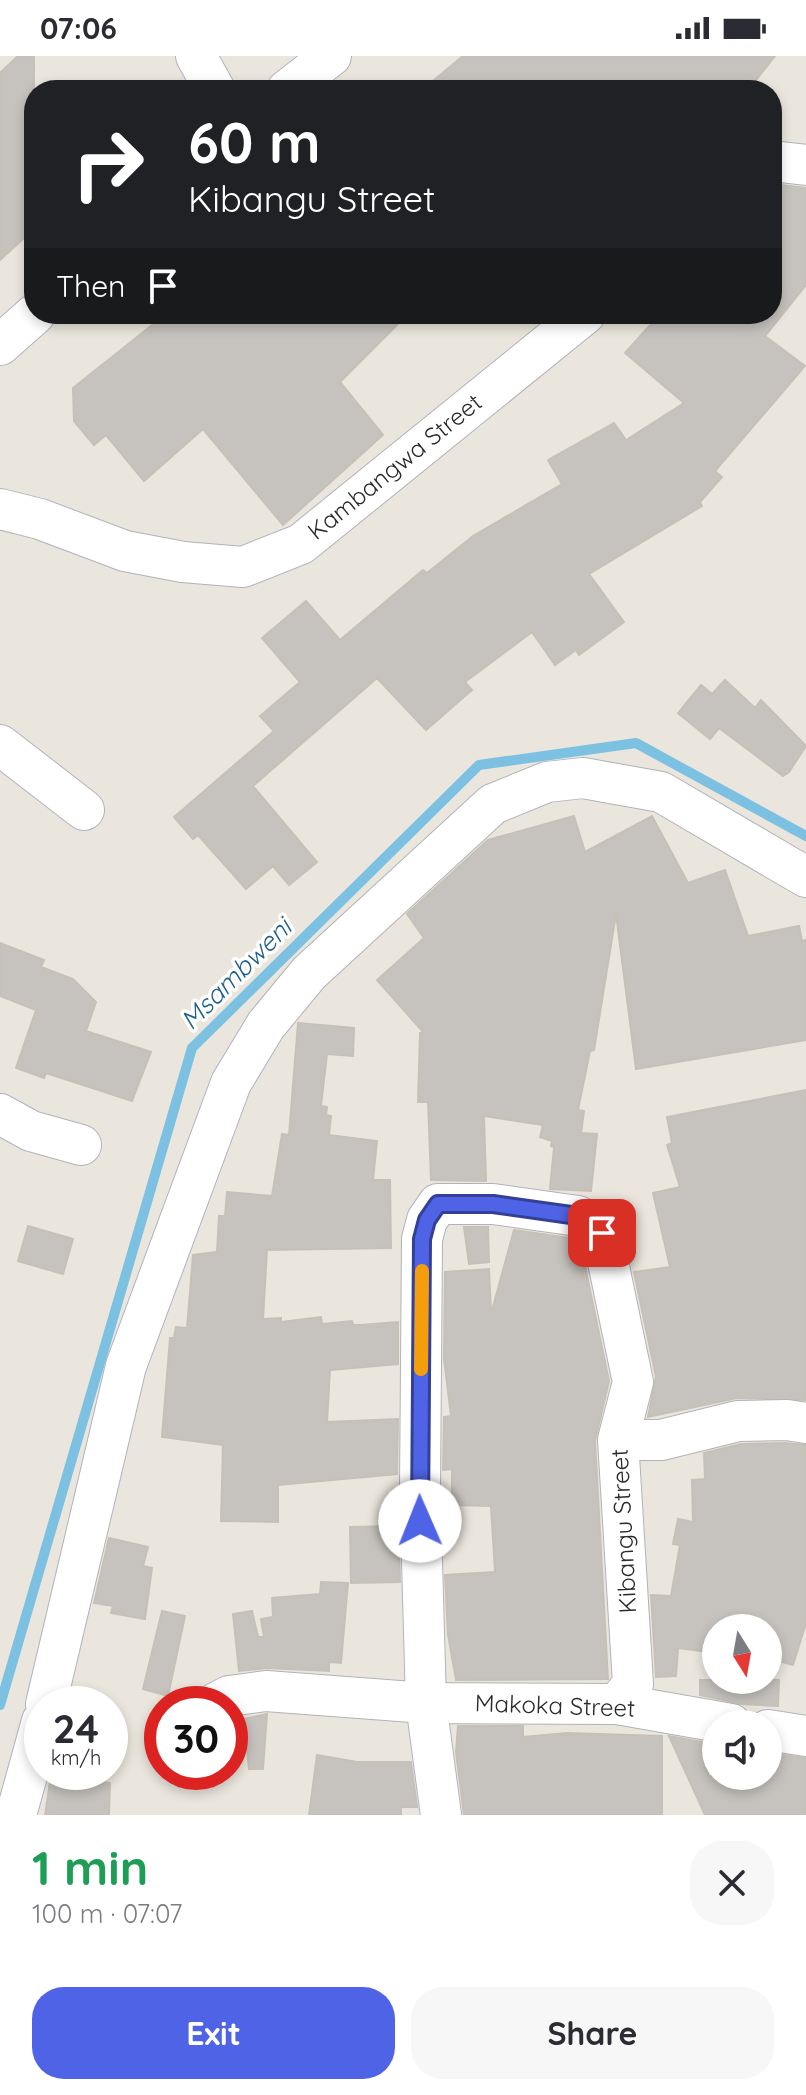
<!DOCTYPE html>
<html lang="en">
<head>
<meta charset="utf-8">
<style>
	body { margin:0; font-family:Quicksand,sans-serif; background:#f7f7f7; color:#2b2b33; height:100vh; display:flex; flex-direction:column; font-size:30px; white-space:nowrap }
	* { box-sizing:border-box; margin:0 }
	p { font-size:26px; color:#7c7c81 }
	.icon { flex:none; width:44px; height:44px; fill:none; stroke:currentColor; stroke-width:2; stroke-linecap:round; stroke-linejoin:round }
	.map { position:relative; height:1759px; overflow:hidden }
	.details { display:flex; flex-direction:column; background:#fff; flex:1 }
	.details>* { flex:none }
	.hud { position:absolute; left:24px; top:24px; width:758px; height:244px; border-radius:32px; box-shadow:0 4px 12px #0003; background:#202124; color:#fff; overflow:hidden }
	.needle { width:52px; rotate:169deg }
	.controls { position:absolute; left:702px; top:1558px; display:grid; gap:16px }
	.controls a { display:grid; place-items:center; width:80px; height:80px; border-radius:50%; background:#fff; box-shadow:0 4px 12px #0003; font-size:40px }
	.speed { position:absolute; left:24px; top:1630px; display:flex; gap:16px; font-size:40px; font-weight:700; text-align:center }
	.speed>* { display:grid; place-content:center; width:104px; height:104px; border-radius:50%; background:#fff; box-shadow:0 4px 12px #0003; line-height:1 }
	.speed small { font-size:20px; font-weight:400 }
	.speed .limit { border:12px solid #d22; background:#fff; color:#111 }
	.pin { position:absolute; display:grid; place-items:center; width:68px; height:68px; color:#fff; margin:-34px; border-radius:16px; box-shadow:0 4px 12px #0006 }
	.me { position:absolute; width:88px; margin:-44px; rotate:359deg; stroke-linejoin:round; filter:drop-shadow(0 0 6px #0008) }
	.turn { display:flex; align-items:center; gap:28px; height:168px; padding:0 32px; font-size:36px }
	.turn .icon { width:104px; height:104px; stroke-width:2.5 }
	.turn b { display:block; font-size:56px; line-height:68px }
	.then { display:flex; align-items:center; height:76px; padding:0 32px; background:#0003; gap:16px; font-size:30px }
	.round { display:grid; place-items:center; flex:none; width:84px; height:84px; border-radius:32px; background:#f7f7f7 }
	.headline { display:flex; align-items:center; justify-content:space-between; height:136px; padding:0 32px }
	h1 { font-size:48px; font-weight:700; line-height:60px; color:#1e9e55 }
	.button { display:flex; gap:16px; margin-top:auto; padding:16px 32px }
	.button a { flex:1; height:92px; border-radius:32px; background:#4f63e6; color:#fff; font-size:32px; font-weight:700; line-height:92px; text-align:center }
	.button a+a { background:#f7f7f7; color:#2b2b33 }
	.status { display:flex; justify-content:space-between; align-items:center; height:56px; padding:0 40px; background:#fff; direction:ltr }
	.status svg { height:22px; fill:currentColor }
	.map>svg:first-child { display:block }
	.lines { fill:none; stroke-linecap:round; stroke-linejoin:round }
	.stream { stroke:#7cc1e1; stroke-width:10 }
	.building { fill:#c6c2bd; stroke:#c6c1b7; stroke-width:2 }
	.minor-casing { stroke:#b1b3bc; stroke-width:42 }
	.minor { stroke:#fff; stroke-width:40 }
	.route-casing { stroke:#334096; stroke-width:20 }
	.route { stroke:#4f63e6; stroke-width:14 }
	.slow { stroke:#f59e0b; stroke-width:14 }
	.labels { text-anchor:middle; stroke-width:7; stroke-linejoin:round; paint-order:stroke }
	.street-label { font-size:24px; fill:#2a2a2a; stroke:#fff }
	.water-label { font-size:26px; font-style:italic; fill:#1c5f8c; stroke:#fff }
</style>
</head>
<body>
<div class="status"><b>07:06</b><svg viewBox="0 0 49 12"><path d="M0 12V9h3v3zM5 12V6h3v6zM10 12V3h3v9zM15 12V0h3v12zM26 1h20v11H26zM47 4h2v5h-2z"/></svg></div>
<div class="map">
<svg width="806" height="1759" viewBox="0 0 806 1759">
	<rect width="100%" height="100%" fill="#eae6dd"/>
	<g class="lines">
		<!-- stream -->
		<path class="stream" d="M0 1649 192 992 479 709 636 687 806 780"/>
	</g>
	<!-- building -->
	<path class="building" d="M18 0H34V173L0 204V17Z
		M463 0H775L748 34H422Z
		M772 128 806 132V229L765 280 805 310 715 415 722 421 700 446 702 450 589 518 624 566 579 599 576 594 555 609 532 576 465 626 472 634 426 674 377 622 253 730 317 806 289 829 273 810 246 833 198 779 193 783 174 761 274 675 260 660 300 626 262 582 306 545 340 584 423 514 427 517 473 480 562 428 548 404 614 367 626 384 684 347 625 297 660 258H772Z
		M166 258H408L340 326 383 379 283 469 203 373 144 425 106 379 94 389 74 365 73 332Z
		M725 624 755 652 761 644 806 690 789 716 783 720 719 672 710 683 678 657 701 629 712 638Z
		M574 760 585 796 652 760 688 827 725 814 748 880 799 870 802 885 806 884V984L636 1013 616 858 594 994 590 995 578 1054 584 1055 581 1077 597 1078 591 1135 550 1133 554 1091 551 1090 552 1085 540 1081 543 1069 484 1060 486 1125 431 1124 428 1046H418L420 977H424L377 924 424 882 407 858 488 784Z
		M0 887 44 904 41 911 73 923 96 946 86 975 151 996 132 1045 46 1017 44 1022 16 1012 36 954 0 940Z
		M298 967 354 972 353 1000 327 998 321 1050 327 1051 326 1059 331 1060 329 1079 377 1085 373 1124H390L391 1192 267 1194 263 1263 281 1262V1266L321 1261 322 1268 352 1265 353 1269H361L398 1266V1308L330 1314 327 1366 398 1363 397 1418 278 1429V1466L221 1465 223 1389 162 1381 170 1282H174L176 1271 187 1272 193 1199 217 1196 219 1160H225L227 1136 272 1140 282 1078 289 1079Z
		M806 1034V1344L737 1342 648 1361 656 1321 634 1216 670 1211 653 1137 680 1131 667 1089 672 1087 667 1061Z
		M28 1170 73 1183 63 1218 18 1205Z
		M464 1171H488L489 1206 469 1208Z
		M514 1174 569 1182 581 1191 609 1325 595 1385 608 1623 456 1624 448 1579 445 1519 495 1516 491 1450 452 1449V1413L443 1414 444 1361 451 1360 444 1303 445 1216 489 1213 491 1258Z
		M785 1387 806 1389V1567L793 1609 768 1602V1572H716V1597L678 1592 676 1620 656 1621 651 1539 671 1540 680 1489 673 1488 678 1463 693 1466 692 1424 705 1423 704 1397 741 1388Z
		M398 1470 400 1526 351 1527 350 1471Z
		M109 1482 148 1491 143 1510 152 1512 145 1563 111 1557 113 1550 94 1547Z
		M321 1526 348 1527 341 1607 329 1606V1615L267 1612 239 1615 233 1558 252 1555 258 1581H264L261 1563 273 1561 272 1542 320 1538Z
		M162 1555 185 1560 168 1640 143 1633Z
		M700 1624H779L778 1650 741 1648 700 1639Z
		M267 1658 263 1713H249L245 1675 231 1677 230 1666Z
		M458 1670H523V1681L567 1677 662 1680V1759H464L456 1696Z
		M669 1680 708 1687V1720H768V1697L806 1702V1759H705Z
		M317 1699 357 1706H411L417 1751H401V1759H309Z
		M51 1719 110 1727 109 1759H45Z"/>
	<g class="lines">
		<defs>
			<path id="minor" d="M196 0 215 34
				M287 34 331 0
				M772 105 806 109
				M0 289 35 258
				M0 453 40 463 125 495 183 506 243 511 301 488 585 258
				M0 689 84 754
				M0 1058 31 1075 81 1089
				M618 1384H661L738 1365 787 1364 806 1367
				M46 1648 126 1310 231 1027 266 969 309 917 493 748 547 726 583 722 661 736 806 821
				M214 1648 229 1640 266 1635 426 1647 617 1648 731 1668
				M768 1674 806 1680
				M16 1759 42 1665
				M441 1759 426 1647 420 1434 422 1183 427 1164 438 1148H493L578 1160 602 1177 633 1326 618 1384 633 1628 617 1648"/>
		</defs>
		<!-- minor casing -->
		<use href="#minor" class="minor-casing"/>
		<!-- minor -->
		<use href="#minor" class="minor"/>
	</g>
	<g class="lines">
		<defs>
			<path id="route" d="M420 1465 422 1183 427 1164 438 1148H493L578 1160 602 1177"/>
		</defs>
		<!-- route casing -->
		<use href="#route" class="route-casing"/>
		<!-- route -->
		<use href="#route" class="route"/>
		<!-- slow -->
		<path class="slow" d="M421 1313 422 1215"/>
	</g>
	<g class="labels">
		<!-- street labels -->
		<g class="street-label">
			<text transform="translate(395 411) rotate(-39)" y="8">Kambangwa Street</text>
			<text transform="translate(624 1475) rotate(-93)" y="8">Kibangu Street</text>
			<text transform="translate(555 1650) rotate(2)" y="8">Makoka Street</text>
		</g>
		<!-- water labels -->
		<g class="water-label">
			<text transform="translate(236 918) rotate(-45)" y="9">Msambweni</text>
		</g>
	</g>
</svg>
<div class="controls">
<a><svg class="needle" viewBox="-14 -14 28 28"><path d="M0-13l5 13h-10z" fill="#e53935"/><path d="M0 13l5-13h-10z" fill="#7c7c81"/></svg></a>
<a><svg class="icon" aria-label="sound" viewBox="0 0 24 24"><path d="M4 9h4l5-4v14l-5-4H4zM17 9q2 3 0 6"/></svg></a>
</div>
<div class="speed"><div>24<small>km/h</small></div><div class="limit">30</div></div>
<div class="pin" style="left:602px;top:1177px;background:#d93025"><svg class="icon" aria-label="arrive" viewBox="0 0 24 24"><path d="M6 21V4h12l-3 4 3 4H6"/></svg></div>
<svg class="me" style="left:420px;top:1465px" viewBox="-20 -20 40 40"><circle r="19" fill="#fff"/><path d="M0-13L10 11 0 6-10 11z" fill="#4f63e6"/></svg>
<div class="hud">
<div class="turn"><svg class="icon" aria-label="right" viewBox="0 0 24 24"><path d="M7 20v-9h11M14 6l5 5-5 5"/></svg><div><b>60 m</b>Kibangu Street</div></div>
<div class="then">Then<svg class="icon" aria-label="arrive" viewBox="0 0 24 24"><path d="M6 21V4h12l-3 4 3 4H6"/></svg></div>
</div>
</div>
<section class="details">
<div class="headline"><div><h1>1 min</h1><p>100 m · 07:07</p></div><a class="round"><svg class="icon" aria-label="close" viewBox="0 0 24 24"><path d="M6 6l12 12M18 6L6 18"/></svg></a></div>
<div class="button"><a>Exit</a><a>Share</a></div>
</section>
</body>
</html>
